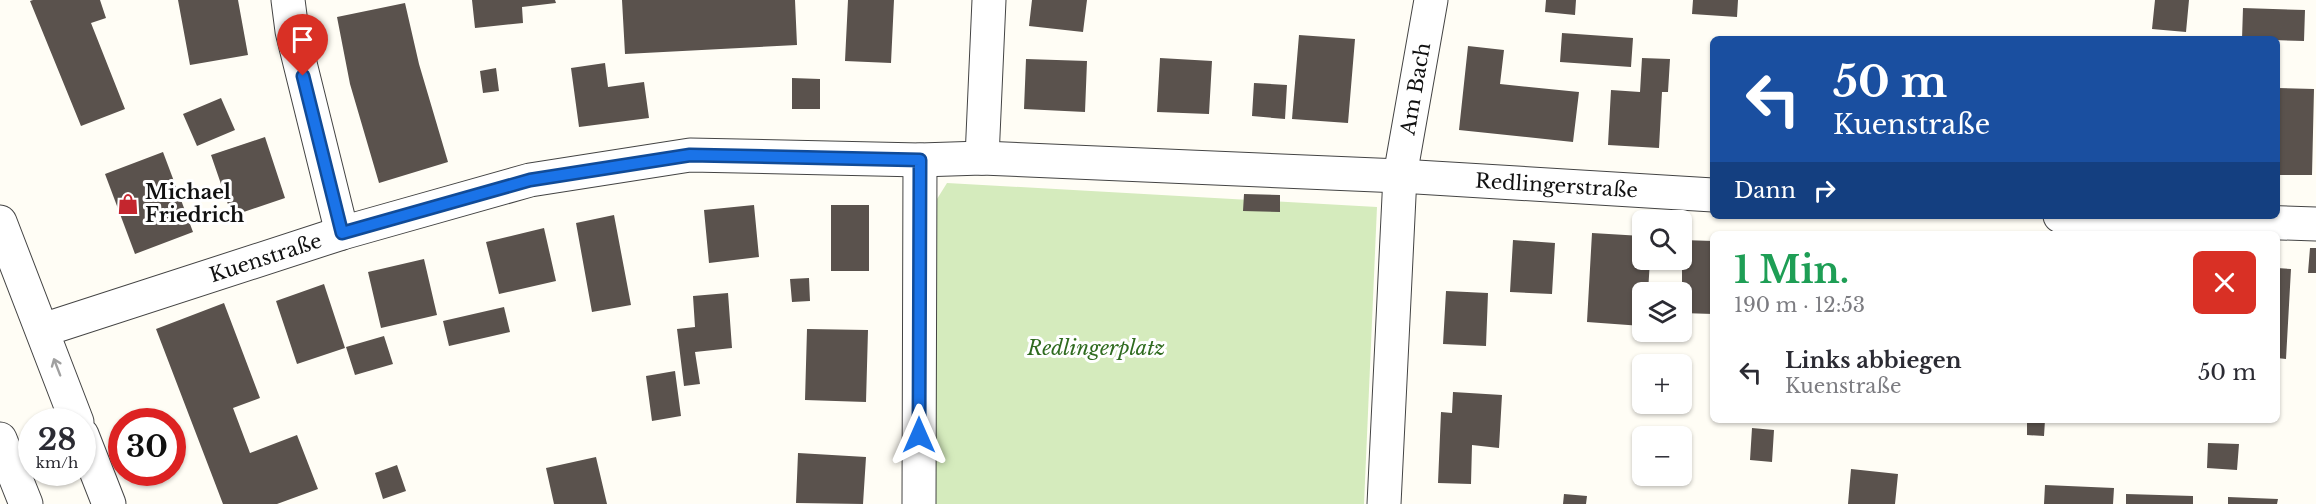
<!DOCTYPE html>
<html lang="de">
<head>
<meta charset="utf-8">
<style>
	body { margin:0; font-family:"Libre Baskerville",serif; background:#f7f7f7; color:#2b2b33; height:100vh; display:flex; flex-direction:column; font-size:22px; white-space:nowrap }
	* { box-sizing:border-box; margin:0 }
	p { font-size:20px; color:#7c7c81 }
	.icon { flex:none; width:33px; height:33px; fill:none; stroke:currentColor; stroke-width:2; stroke-linecap:round; stroke-linejoin:round }
	.map { position:relative; flex:1; overflow:hidden }
	.panel { position:absolute; left:1710px; top:231px; width:570px; height:192px; display:flex; flex-direction:column; background:#fff; border-radius:9px; box-shadow:0 2px 4px #0004 }
	.panel>* { flex:none }
	.top-card { position:absolute; left:1710px; top:36px; width:570px; height:183px; border-radius:9px; box-shadow:0 2px 4px #0004; background:#1a4fa0; color:#fff; overflow:hidden }
	.fabs { position:absolute; left:1632px; top:210px; display:grid; gap:12px }
	.fabs a { display:grid; place-items:center; width:60px; height:60px; border-radius:9px; background:#fff; box-shadow:0 2px 4px #0004; font-size:30px }
	.speed { position:absolute; left:18px; top:408px; display:flex; gap:12px; font-size:30px; font-weight:700; text-align:center }
	.speed>* { display:grid; place-content:center; width:78px; height:78px; border-radius:50%; background:#fff; box-shadow:0 2px 4px #0004; line-height:1 }
	.speed small { font-size:15px; font-weight:400 }
	.speed .limit { border:9px solid #d22; background:#fff; color:#111 }
	.pin { position:absolute; display:grid; place-items:center; width:51px; height:51px; color:#fff; margin:-62px -26px; border-radius:50% 50% 50% 0; rotate:-45deg; box-shadow:0 0 6px #0007 }
	.pin .icon { rotate:45deg }
	.me { position:absolute; width:66px; margin:-33px; rotate:0deg; stroke-linejoin:round; filter:drop-shadow(0 0 4px #0008) }
	.turn { display:flex; align-items:center; gap:21px; height:126px; padding:0 24px; font-size:27px }
	.turn .icon { width:78px; height:78px; stroke-width:2.5 }
	.turn b { display:block; font-size:42px; line-height:51px }
	.then { display:flex; align-items:center; height:57px; padding:0 24px; background:#0003; gap:12px; font-size:22px }
	.round { display:grid; place-items:center; flex:none; width:63px; height:63px; border-radius:9px; background:#f7f7f7 }
	.headline { display:flex; align-items:center; justify-content:space-between; height:102px; padding:0 24px }
	h1 { font-size:36px; font-weight:700; line-height:45px; color:#1e9e55 }
	ul { padding:0; list-style:none }
	li { display:flex; align-items:center; gap:18px; height:78px; padding:0 24px }
	li div { flex:1 }
	li b { display:block; font-size:22px }
	li em { font-style:normal }
	.map>svg:first-child { display:block }
	.green { fill:#d5ebbd }
	.building { fill:#5a524d }
	.lines { fill:none; stroke-linecap:round; stroke-linejoin:round }
	.minor-casing { stroke:#444; stroke-width:35 }
	.tertiary-casing { stroke:#444; stroke-width:35 }
	.minor { stroke:#fff; stroke-width:33 }
	.tertiary { stroke:#fff; stroke-width:33 }
	.oneway { stroke:#a0a0a0 }
	.route-casing { stroke:#114b97; stroke-width:15 }
	.route { stroke:#1a73e8; stroke-width:10 }
	.labels { text-anchor:middle; stroke-width:6; stroke-linejoin:round; paint-order:stroke }
	.street-label { font-size:20px; fill:#111; stroke:#fff }
	.poi-label { font-size:20px; font-weight:bold; fill:#111; stroke:#fff; text-anchor:start }
	.park-label { font-size:20px; font-style:italic; fill:#2f6b1f; stroke:#fff }
</style>
</head>
<body>
<div class="map">
<svg width="2316" height="504" viewBox="0 0 2316 504">
	<rect width="100%" height="100%" fill="#fffdf5"/>
	<!-- green -->
	<path class="green" d="M947 183 1377 207 1364 504H935L932 207Z"/>
	<!-- building -->
	<path class="building" d="M33 0H100L106 18 91 23 125 109 81 126 30 1Z
		M178 0H238L248 55 190 65Z
		M472 0H555L556 3 522 7 523 23 475 28Z
		M622 0H795L797 45 625 54Z
		M848 0H894L891 63 845 61Z
		M1032 0H1087L1083 32 1029 26Z
		M1546 0H1576L1575 15 1545 12Z
		M1693 0H1738L1737 17 1692 14Z
		M2155 0H2189L2186 32 2152 29Z
		M405 3 419 64 448 162 379 183 350 84 337 17Z
		M2243 8 2305 10 2304 41 2242 39Z
		M1562 33 1633 38 1631 67 1560 62Z
		M1299 35 1355 39 1348 123 1292 119Z
		M1468 46 1504 50 1500 84 1579 92 1573 142 1459 130Z
		M1160 58 1212 61 1209 114 1157 112Z
		M1642 58 1670 59 1668 92H1662L1659 148 1608 145 1611 90 1640 92Z
		M1026 59 1087 61 1085 112 1024 109Z
		M605 63 608 87 644 82 649 118 579 127 571 68Z
		M496 68 499 91 483 93 480 71Z
		M792 78 820 79V109H792Z
		M1254 83 1287 85 1285 119 1252 116Z
		M2277 88 2314 89 2312 175H2277Z
		M221 98 235 130 197 146 183 114Z
		M265 137 285 198 232 216 211 155Z
		M163 152 193 232 135 254 105 174Z
		M1244 194 1280 195V212L1243 211Z
		M754 205 759 257 709 263 704 210Z
		M831 205H869V271H831Z
		M614 215 631 305 592 312 576 223Z
		M544 228 556 281 499 294 486 242Z
		M1592 233 1642 236V260H1650L1648 292H1642V326L1587 322Z
		M1513 240 1555 243 1552 294 1510 292Z
		M1682 240 1713 241V314L1682 313Z
		M2310 248H2316V273H2308Z
		M424 259 437 315 381 328 368 272Z
		M2277 268 2291 269 2286 359 2277 358Z
		M809 278 810 301 792 302 790 279Z
		M324 284 345 348 297 364 276 301Z
		M1446 291 1488 293 1486 346 1443 344Z
		M728 293 732 348 695 352 700 384 684 386 677 329 695 327 693 296Z
		M224 303 260 398 233 408 250 453 297 435 318 489 277 504H223L156 329Z
		M504 307 510 332 449 346 443 321Z
		M807 329 868 330 866 402 805 400Z
		M384 336 393 364 355 375 346 347Z
		M675 371 681 416 652 421 646 376Z
		M1453 392 1502 395 1499 448 1472 445 1471 484 1438 483 1441 412 1452 413Z
		M2027 420H2045L2044 436 2027 435Z
		M1752 428 1774 430 1772 462 1750 460Z
		M2208 443 2239 444 2237 470 2207 468Z
		M798 453 866 457 863 504 796 503Z
		M596 457 607 504H554L546 468Z
		M397 465 406 491 383 499 375 473Z
		M1851 469 1898 474 1895 504H1848Z
		M2045 485 2114 488 2113 504H2044Z
		M1564 494 1587 496 1586 504H1563Z
		M2126 494 2193 496V504H2126Z
		M2228 497 2278 499 2277 504H2228Z"/>
	<g class="lines">
		<defs>
			<g id="minor">
				<path d="M288 0 292 31 342 233"/>
				<path d="M982 158 989 0"/>
				<path d="M2060 216 2316 224"/>
				<path id="s1" d="M43 330 342 233 530 180 690 155 920 160 982 158 1400 176 1713 195"/>
				<path d="M919 504 920 160"/>
				<path id="s2" d="M1384 504 1400 176 1431 0"/>
			</g>
			<path id="tertiary" d="M0 222 77 422
				M82 435 109 504
				M0 439 26 504"/>
		</defs>
		<!-- minor casing -->
		<use href="#minor" class="minor-casing"/>
		<!-- tertiary casing -->
		<use href="#tertiary" class="tertiary-casing"/>
		<!-- minor -->
		<use href="#minor" class="minor"/>
		<!-- tertiary -->
		<use href="#tertiary" class="tertiary"/>
	</g>
	<!-- one-way arrows -->
	<defs><path id="oneway-shaft" d="M-6 0H5M1.5-3L5.5 0L1.5 3" fill="none" stroke-width="1.6" stroke-linecap="round" stroke-linejoin="round" transform="scale(1.5)"/></defs>
	<use class="oneway" href="#oneway-shaft" transform="translate(57 367) rotate(-111)"/>
	<g class="lines">
		<defs>
			<path id="route" d="M303 76 342 233 530 180 690 155 920 160 919 435"/>
		</defs>
		<!-- route casing -->
		<use href="#route" class="route-casing"/>
		<!-- route -->
		<use href="#route" class="route"/>
	</g>
	<!-- icons -->
	<defs>
		<symbol id="shop-bare" viewBox="-9 -9 18 18"><path d="M-5-2.5h2.3a2.7 3.5 0 0 1 5.4 0H5L5.5 6h-11ZM-1.5-2.5h3a1.5 2.3 0 0 0-3 0Z" fill="#c4262e" stroke="#fff" stroke-width="2.5" paint-order="stroke"/></symbol>
	</defs>
	<g fill-rule="evenodd">
		<use href="#shop-bare" x="113" y="189" width="30" height="30"/>
	</g>
	<g class="labels">
		<!-- street labels -->
		<g class="street-label">
			<text dy="7" stroke="none"><textPath href="#s2" startOffset="417">Am Bach</textPath></text>
			<text dy="7" stroke="none"><textPath href="#s1" startOffset="1539">Redlingerstraße</textPath></text>
			<text dy="7" stroke="none"><textPath href="#s1" startOffset="234">Kuenstraße</textPath></text>
		</g>
		<!-- poi labels -->
		<g class="poi-label">
			<text x="145" y="199">Michael<tspan x="145" dy="23">Friedrich</tspan></text>
		</g>
		<!-- park labels -->
		<g class="park-label">
			<text x="1096" y="355">Redlingerplatz</text>
		</g>
	</g>
</svg>
<div class="fabs">
<a><svg class="icon" aria-label="search" viewBox="0 0 24 24"><circle cx="10" cy="10" r="6"/><path d="M15 15l6 6"/></svg></a>
<a><svg class="icon" aria-label="layers" viewBox="0 0 24 24"><path d="M12 4l9 5-9 5-9-5zM3 14l9 5 9-5"/></svg></a>
<a>+</a>
<a>−</a>
</div>
<div class="speed"><div>28<small>km/h</small></div><div class="limit">30</div></div>
<div class="pin" style="left:303px;top:76px;background:#d93025"><svg class="icon" aria-label="arrive" viewBox="0 0 24 24"><path d="M6 21V4h12l-3 4 3 4H6"/></svg></div>
<svg class="me" style="left:919px;top:435px" viewBox="-20 -20 40 40"><path d="M0-17L14 15 0 8-14 15z" fill="#1a73e8" stroke="#fff" stroke-width="4"/></svg>
<div class="top-card">
<div class="turn"><svg class="icon" aria-label="left" viewBox="0 0 24 24"><path d="M17 20v-9H6M10 6l-5 5 5 5"/></svg><div><b>50 m</b>Kuenstraße</div></div>
<div class="then">Dann<svg class="icon" aria-label="right" viewBox="0 0 24 24"><path d="M7 20v-9h11M14 6l5 5-5 5"/></svg></div>
</div>
<section class="panel">
<div class="headline"><div><h1>1 Min.</h1><p>190 m · 12:53</p></div><a class="round" style="background:#d93025;color:#fff"><svg class="icon" aria-label="close" viewBox="0 0 24 24"><path d="M6 6l12 12M18 6L6 18"/></svg></a></div>
<ul>
<li><svg class="icon" aria-label="left" viewBox="0 0 24 24"><path d="M17 20v-9H6M10 6l-5 5 5 5"/></svg><div><b>Links abbiegen</b><p>Kuenstraße</p></div><em>50 m</em></li>
</ul>
</section>
</div>
</body>
</html>
